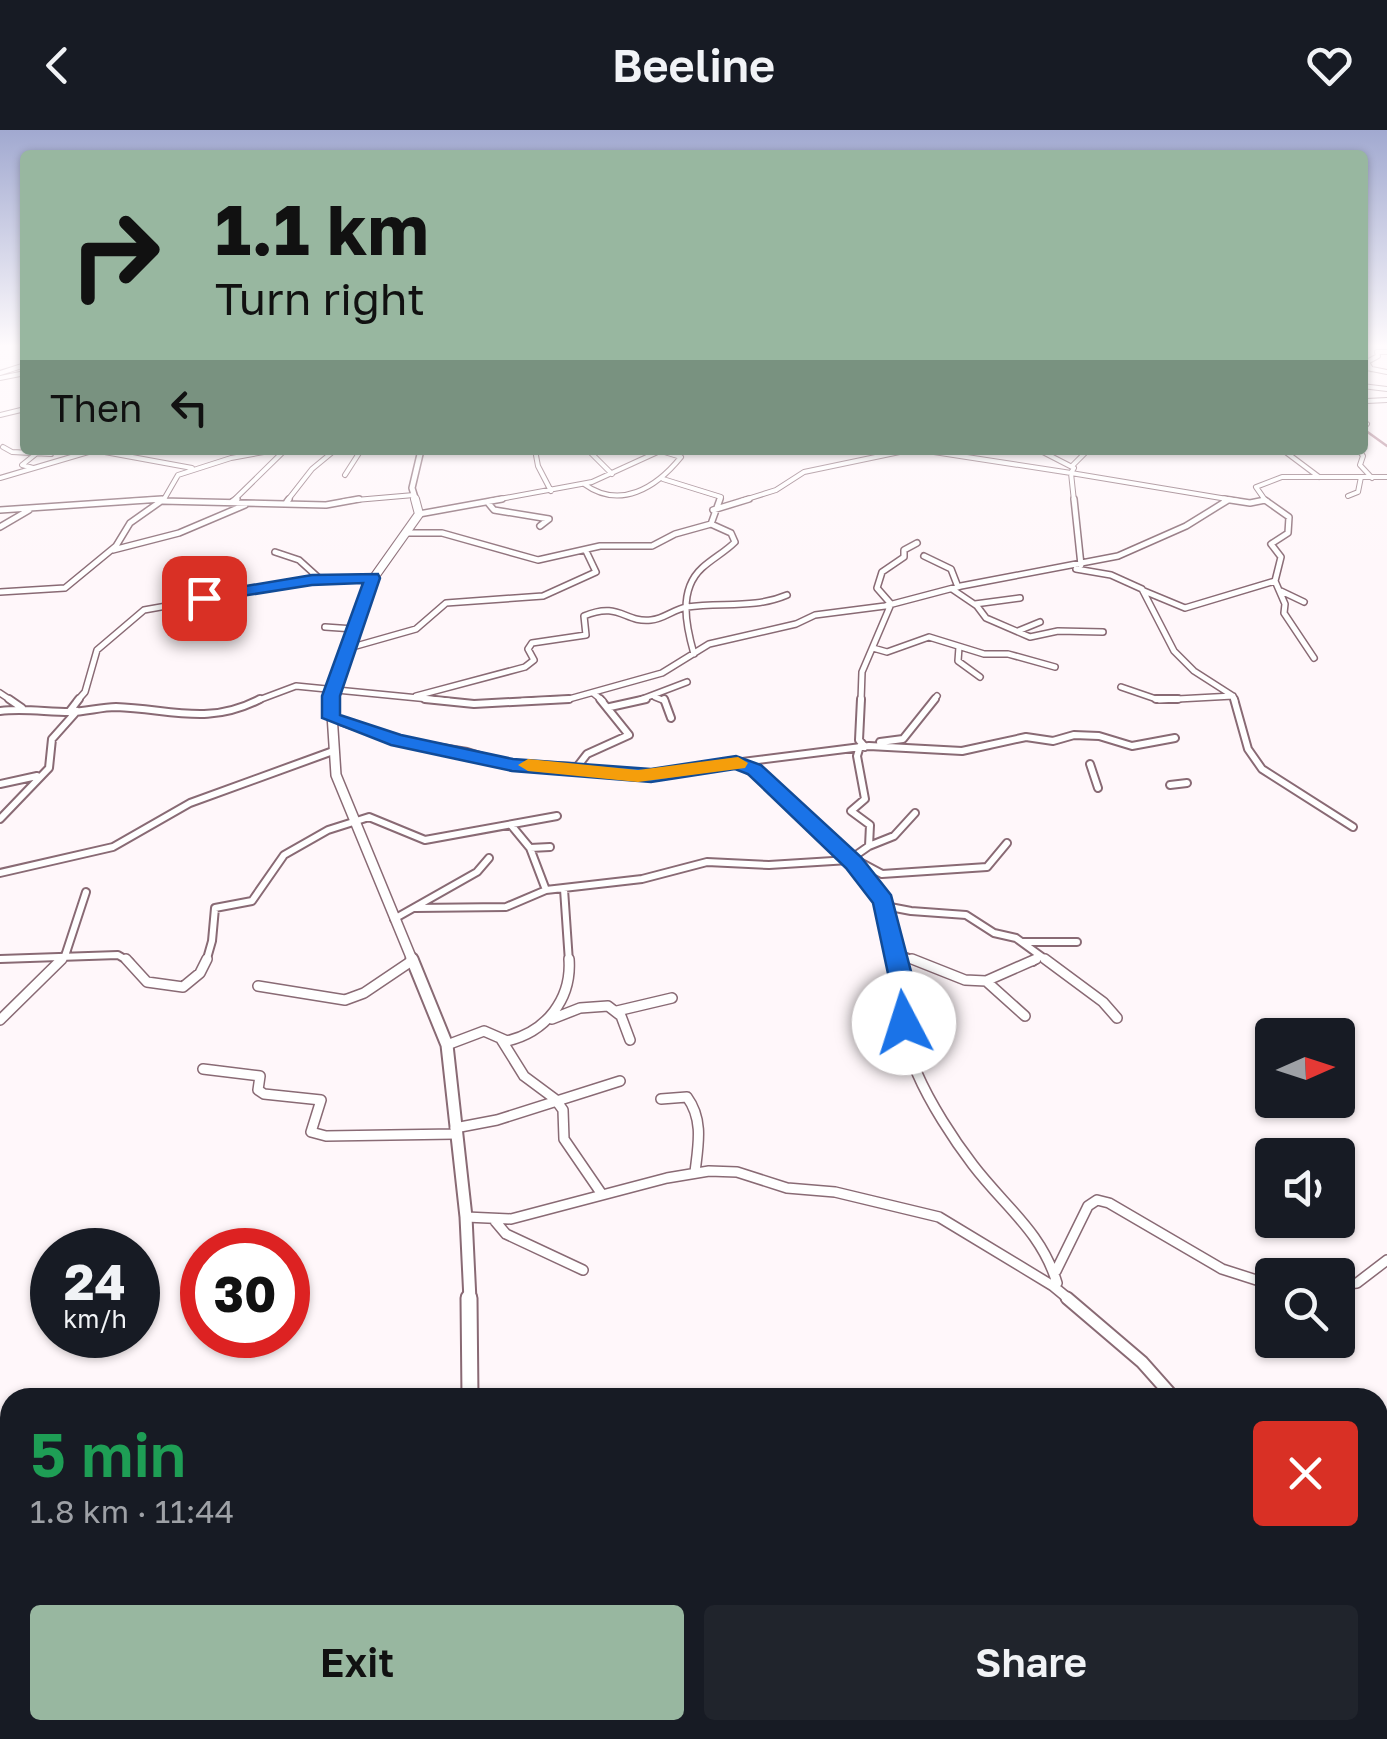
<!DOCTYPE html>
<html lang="en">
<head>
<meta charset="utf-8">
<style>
	body { margin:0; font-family:"Golos Text",sans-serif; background:#20242c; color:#f1f3f6; height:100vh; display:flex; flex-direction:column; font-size:38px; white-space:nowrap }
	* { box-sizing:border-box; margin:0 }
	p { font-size:32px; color:#9ea1a6 }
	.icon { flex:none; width:55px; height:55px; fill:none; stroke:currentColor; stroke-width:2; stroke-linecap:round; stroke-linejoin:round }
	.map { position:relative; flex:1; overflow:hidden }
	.details { position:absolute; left:0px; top:1258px; width:1388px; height:352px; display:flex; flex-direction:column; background:#171b24; border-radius:30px 30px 0 0; box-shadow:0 2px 8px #0004 }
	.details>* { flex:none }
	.banner { position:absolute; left:20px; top:20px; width:1348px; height:305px; border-radius:10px; box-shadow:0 2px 8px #0004; background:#98b7a0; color:#111; overflow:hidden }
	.needle { width:65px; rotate:87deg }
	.tools { position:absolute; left:1255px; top:888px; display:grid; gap:20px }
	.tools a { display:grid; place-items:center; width:100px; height:100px; border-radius:10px; background:#171b24; box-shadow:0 2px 8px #0004; font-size:50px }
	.speed { position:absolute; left:30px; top:1098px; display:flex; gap:20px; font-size:50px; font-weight:700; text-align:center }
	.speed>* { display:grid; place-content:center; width:130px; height:130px; border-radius:50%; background:#171b24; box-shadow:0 2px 8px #0004; line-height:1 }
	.speed small { font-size:25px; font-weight:400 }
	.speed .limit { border:15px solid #d22; background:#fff; color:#111 }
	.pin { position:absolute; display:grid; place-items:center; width:85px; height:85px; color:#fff; margin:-42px; border-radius:20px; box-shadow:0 5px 15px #0006 }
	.me { position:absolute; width:110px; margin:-55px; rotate:355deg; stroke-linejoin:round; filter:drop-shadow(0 0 8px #0008) }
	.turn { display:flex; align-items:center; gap:35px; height:210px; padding:0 30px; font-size:45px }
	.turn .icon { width:130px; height:130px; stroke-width:2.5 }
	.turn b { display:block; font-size:70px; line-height:85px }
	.then { display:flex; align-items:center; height:95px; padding:0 30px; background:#0003; gap:20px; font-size:38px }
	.round { display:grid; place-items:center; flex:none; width:105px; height:105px; border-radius:10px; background:#20242c }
	.summary { display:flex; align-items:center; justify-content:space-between; height:170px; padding:0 30px }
	h1 { font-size:60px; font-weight:600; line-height:75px; color:#1e9e55 }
	.action { display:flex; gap:20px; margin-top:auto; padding:20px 30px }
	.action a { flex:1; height:115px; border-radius:10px; background:#98b7a0; color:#111; font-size:40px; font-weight:600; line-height:115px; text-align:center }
	.action a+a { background:#20242c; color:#f1f3f6 }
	header { display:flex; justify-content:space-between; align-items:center; height:130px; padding:0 30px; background:#171b24; font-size:45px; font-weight:600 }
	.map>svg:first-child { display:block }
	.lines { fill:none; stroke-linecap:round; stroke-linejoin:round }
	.stream { stroke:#aa7989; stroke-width:2.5 }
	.street-far4-casing { stroke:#896a74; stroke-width:6 }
	.street-far3-casing { stroke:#896a74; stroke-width:8 }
	.street-far2-casing { stroke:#896a74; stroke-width:10 }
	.street-far1-casing { stroke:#896a74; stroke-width:12 }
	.street-casing { stroke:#896a74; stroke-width:15 }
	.secondary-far4-casing { stroke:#896a74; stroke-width:8 }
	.secondary-far3-casing { stroke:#896a74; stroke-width:10 }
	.secondary-far2-casing { stroke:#896a74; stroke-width:12 }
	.secondary-far1-casing { stroke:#896a74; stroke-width:15 }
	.secondary-casing { stroke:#896a74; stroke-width:19 }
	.street-far4 { stroke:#fff; stroke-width:4 }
	.street-far3 { stroke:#fff; stroke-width:5 }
	.street-far2 { stroke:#fff; stroke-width:6 }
	.street-far1 { stroke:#fff; stroke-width:9 }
	.street { stroke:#fff; stroke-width:11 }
	.secondary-far4 { stroke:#fff; stroke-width:5 }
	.secondary-far3 { stroke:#fff; stroke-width:8 }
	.secondary-far2 { stroke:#fff; stroke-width:9 }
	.secondary-far1 { stroke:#fff; stroke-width:11 }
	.secondary { stroke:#fff; stroke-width:15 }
	.route { fill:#1a73e8; stroke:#114b97; stroke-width:2.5 }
	.slow { fill:#f59e0b }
</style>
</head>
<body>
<header><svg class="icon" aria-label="back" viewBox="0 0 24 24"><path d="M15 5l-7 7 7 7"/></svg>Beeline<svg class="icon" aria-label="heart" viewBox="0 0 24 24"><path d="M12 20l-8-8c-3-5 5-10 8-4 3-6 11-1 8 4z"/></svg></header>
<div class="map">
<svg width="1387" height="1609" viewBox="0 0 1387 1609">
	<rect width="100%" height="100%" fill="#fff7fa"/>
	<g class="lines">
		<!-- stream -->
		<path class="stream" d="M1362 298 1387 316"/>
		<defs>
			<path id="street-far4" d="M1362 237 1387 242
				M1371 239 1367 232 1378 226 1377 222H1387
				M0 243 25 235
				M0 248 25 243
				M1362 256 1387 259
				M1367 271 1387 270
				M0 285 25 279
				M1362 291 1367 294
				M3 317 12 322 51 324
				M94 320 192 338
				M427 320H461
				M535 320 538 336 551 361
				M588 320 612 344
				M921 320 1071 343 1074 371
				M1039 320 1074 338 1071 343 1239 371
				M1213 320H1219
				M1283 320 1319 347
				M1359 320 1363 326 1360 335 1372 348
				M1073 335 1088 320
				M33 338 22 335 37 323
				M345 345 361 320
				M0 348 95 320
				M663 349 721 367 719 371
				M584 354C620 380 656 358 681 327L661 321
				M1348 366 1358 362 1361 347
				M1265 370 1256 357 1282 347H1387
				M131 371 162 369
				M163 371 178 345 231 328 275 320
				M233 371 285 320
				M287 371 312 339 335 320
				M344 371 414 365
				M489 371 592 352 662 320
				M741 371 776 360 804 342 909 320
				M1260 371H1267"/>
			<path id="street-far3" d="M1074 369 1081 435
				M1224 369 1250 373 1265 370 1289 387 1288 403 1271 414 1281 427 1275 451 1285 474 1284 483 1314 528
				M162 371 326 375 359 369
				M232 372 237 369
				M286 373 289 369
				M489 374 494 380 549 389 540 396
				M0 380 162 369
				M713 380 749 369
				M419 384 502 369
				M711 394 720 369
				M0 397 29 380
				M405 403H442L538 430 600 416H652L675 404 711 394 731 403 735 412C725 422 713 428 702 438 678 460 686 496 694 524
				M113 420 179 403 245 375
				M275 422 299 430 320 449
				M924 426 951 439 958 457
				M1076 439 1111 445 1142 459 1174 521 1194 541 1233 566 1235 571
				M952 459 977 476 986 488 1030 507 1058 501 1103 502
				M1144 461 1185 478 1275 451
				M1281 461 1304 472
				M0 462 65 458 116 416 130 393 164 369
				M975 474 1020 468
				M325 497 354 499
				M1018 501 1040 492
				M959 517 958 531 980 547
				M349 518 416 499 446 473 543 466 596 442 586 421
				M873 518 887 522 929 507 984 524H1008L1055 537
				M1121 557 1159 570 1233 566
				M0 563 12 571
				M593 563 603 571
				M416 566 525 537 534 530 528 519 532 513 586 505 584 486C620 471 624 493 651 490 664 489 674 479 687 477 722 472 754 479 787 465
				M655 567 665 571
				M77 571 85 562 97 520 144 480 312 450 373 447
				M256 571 296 556 449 571
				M522 571 569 569 662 543 709 514 796 494 815 485 885 476 961 456 1118 426 1186 396 1228 370
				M637 571 687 552
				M861 571 862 542 891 474 877 458 882 442 904 427V420L917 413
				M933 571 937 566"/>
			<path id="street-far2" d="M9 569 22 578
				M425 569 474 574 569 569
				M664 569 671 588
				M861 569 859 610 865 617
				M1156 569H1178
				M1234 569 1248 619 1262 639 1353 697
				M610 577 646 569
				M0 581C24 578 46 582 70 582 85 582 101 577 116 577 171 579 208 596 260 569
				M69 582 79 569
				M331 588 398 611 467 622 505 634 577 637 630 646 869 616 962 621 1026 607 1053 611 1074 605 1099 606 1132 616 1175 608
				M880 612 903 609 935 569
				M736 633 773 654 854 732 884 771 897 832
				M1090 634 1098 658
				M577 637 587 624 629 605 600 569
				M0 654 37 646
				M1170 655 1187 653
				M0 689 49 638 52 609 77 581
				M511 695 530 718 550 717
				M869 716 894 706 915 683
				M530 718 546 760
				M854 729 882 744 987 737 1007 713
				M0 743 113 717 190 673 333 621
				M564 759 569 832
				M884 771 890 777 911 781 966 785 994 803 1016 808 1049 832
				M415 778 506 777 546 760 642 749 707 732 769 735 849 730 869 716 870 695 851 681 865 669 857 626 860 616
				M394 789 477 742 489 728
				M1022 812H1077
				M893 822 919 832
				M0 829 118 825 130 832
				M59 832 65 826 86 762
				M206 832 212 811 215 778 252 771 284 725 328 700 369 687 425 710 557 686
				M1033 832 1040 826"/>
			<path id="street-far1" d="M126 829 147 852 183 857 200 843 207 829
				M912 829 965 850 986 851 1025 886
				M1045 829 1103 872 1117 888
				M986 851 1036 829
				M258 856 345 870 364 863 413 830
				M617 881 672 868
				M552 889 580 878 608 876 621 886 630 910
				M0 890 62 829
				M501 909 524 946 555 969 563 980 564 1009 601 1063
				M447 915 484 901 507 911C546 902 572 869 569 829
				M203 939 260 946 258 960 264 964 321 970 311 1002 326 1006 455 1004
				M661 969 687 967C704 990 698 1016 695 1042
				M455 998 497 990 620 951
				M466 1087 511 1089 667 1048 709 1041 737 1042 787 1058 835 1062 939 1087 1053 1156 1057 1153C1041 1101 1005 1077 973 1035 953 1009 930 973 917 943 901 907 905 867 897 829
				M495 1091 506 1104 583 1140
				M1056 1141 1088 1076 1097 1070 1109 1073 1222 1139 1272 1155
				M1338 1155 1357 1153 1387 1130
				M1053 1156 1070 1170"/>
			<path id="street" d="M1067 1168 1142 1232 1174 1268
				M1378 1381 1387 1391"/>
			<path id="secondary-far4" d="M416 371 412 358 421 320"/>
			<path id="secondary-far3" d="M331 571 368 456 419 384 415 369"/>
			<path id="secondary-far2" d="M331 569 336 645 413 832"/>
			<path id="secondary-far1" d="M412 829 447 915 466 1087 470 1170"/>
			<path id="secondary" d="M469 1168 470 1268
				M402 1609 404 1600"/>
		</defs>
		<!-- street-far4 casing -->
		<use href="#street-far4" class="street-far4-casing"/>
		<!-- street-far3 casing -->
		<use href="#street-far3" class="street-far3-casing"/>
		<!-- street-far2 casing -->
		<use href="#street-far2" class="street-far2-casing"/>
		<!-- street-far1 casing -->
		<use href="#street-far1" class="street-far1-casing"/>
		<!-- street casing -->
		<use href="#street" class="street-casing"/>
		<!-- secondary-far4 casing -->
		<use href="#secondary-far4" class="secondary-far4-casing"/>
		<!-- secondary-far3 casing -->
		<use href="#secondary-far3" class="secondary-far3-casing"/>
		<!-- secondary-far2 casing -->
		<use href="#secondary-far2" class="secondary-far2-casing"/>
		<!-- secondary-far1 casing -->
		<use href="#secondary-far1" class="secondary-far1-casing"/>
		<!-- secondary casing -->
		<use href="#secondary" class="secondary-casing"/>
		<!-- street-far4 -->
		<use href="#street-far4" class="street-far4"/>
		<!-- street-far3 -->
		<use href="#street-far3" class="street-far3"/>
		<!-- street-far2 -->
		<use href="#street-far2" class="street-far2"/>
		<!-- street-far1 -->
		<use href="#street-far1" class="street-far1"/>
		<!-- street -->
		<use href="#street" class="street"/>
		<!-- secondary-far4 -->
		<use href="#secondary-far4" class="secondary-far4"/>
		<!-- secondary-far3 -->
		<use href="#secondary-far3" class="secondary-far3"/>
		<!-- secondary-far2 -->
		<use href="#secondary-far2" class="secondary-far2"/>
		<!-- secondary-far1 -->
		<use href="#secondary-far1" class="secondary-far1"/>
		<!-- secondary -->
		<use href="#secondary" class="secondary"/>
	</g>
	<!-- sky -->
	<linearGradient id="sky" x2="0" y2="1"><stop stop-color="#a1a9d0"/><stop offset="0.49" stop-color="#fffbfd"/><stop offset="1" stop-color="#fffbfd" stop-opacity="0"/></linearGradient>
	<rect width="1387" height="441" fill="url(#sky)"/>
	<!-- route -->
	<path class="route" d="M378 444 380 448 340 566V585L401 605 513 629 651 639 736 626 761 635 861 727 891 765 914 853 916 893 912 900H895L890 853 873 773 846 738 748 644 735 639 651 652 512 641 391 615 322 588V566L363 453 312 455 204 472 196 468 204 463 312 445Z"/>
	<!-- slow -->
	<path class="slow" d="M738 627 748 633 745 638 638 652 528 641 518 635 528 629 638 640Z"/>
</svg>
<div class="tools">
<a><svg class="needle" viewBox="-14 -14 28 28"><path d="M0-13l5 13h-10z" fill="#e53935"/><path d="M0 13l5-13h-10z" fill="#9ea1a6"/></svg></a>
<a><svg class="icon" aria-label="sound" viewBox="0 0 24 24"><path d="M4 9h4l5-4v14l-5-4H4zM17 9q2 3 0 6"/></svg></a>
<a><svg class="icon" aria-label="search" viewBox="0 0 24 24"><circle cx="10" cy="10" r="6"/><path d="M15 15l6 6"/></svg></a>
</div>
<div class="speed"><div>24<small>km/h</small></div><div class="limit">30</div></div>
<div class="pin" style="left:204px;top:468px;background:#d93025"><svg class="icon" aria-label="arrive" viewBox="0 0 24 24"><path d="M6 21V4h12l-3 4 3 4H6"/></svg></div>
<svg class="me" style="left:904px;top:893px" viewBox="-20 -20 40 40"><circle r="19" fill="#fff"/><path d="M0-13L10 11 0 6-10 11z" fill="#1a73e8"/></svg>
<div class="banner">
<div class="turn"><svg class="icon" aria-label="right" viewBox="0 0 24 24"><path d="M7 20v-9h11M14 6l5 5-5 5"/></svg><div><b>1.1 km</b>Turn right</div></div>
<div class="then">Then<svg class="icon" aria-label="left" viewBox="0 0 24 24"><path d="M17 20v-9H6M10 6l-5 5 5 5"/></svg></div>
</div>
<section class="details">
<div class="summary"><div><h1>5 min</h1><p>1.8 km · 11:44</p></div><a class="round" style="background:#d93025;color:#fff"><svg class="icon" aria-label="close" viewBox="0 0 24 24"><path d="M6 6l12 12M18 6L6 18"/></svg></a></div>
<div class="action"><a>Exit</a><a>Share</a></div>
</section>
</div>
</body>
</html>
